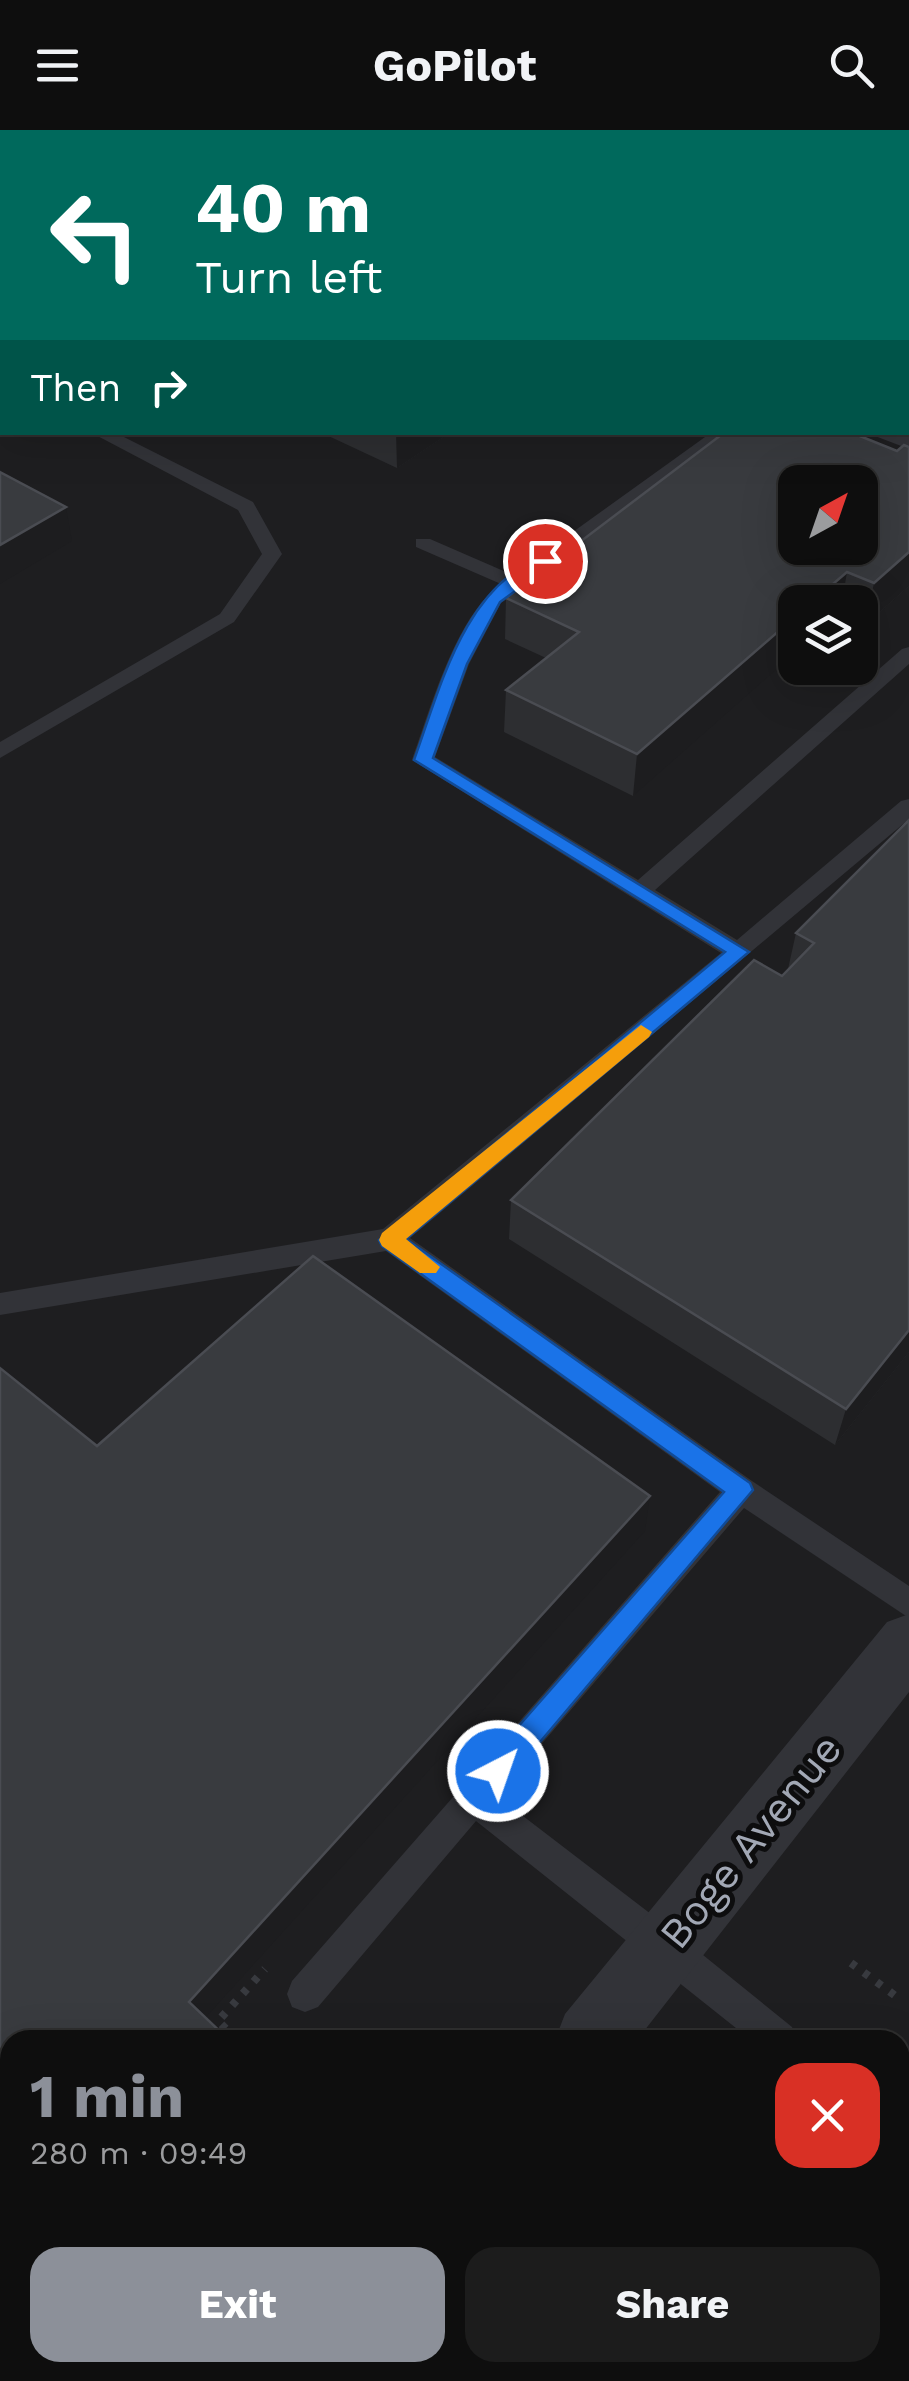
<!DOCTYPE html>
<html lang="en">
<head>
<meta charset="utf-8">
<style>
	body { margin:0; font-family:"Work Sans",sans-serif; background:#1c1c1c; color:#f1f3f6; height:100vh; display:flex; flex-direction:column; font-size:38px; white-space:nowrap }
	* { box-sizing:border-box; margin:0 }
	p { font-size:32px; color:#9b9c9e }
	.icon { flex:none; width:55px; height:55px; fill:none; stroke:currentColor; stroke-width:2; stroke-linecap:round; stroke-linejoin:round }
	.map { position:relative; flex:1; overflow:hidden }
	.panel { position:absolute; left:0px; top:1900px; width:910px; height:352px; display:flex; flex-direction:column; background:#0e0e0e; border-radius:30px 30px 0 0; box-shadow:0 10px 40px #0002,0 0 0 2px #2e2e2e }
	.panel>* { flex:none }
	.banner { position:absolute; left:0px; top:0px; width:910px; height:305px; box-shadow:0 10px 40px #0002,0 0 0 2px #2e2e2e; background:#00695c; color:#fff; overflow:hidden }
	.needle { width:65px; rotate:40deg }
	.fabs { position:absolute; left:778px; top:335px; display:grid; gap:20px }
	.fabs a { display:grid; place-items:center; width:100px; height:100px; border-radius:20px; background:#0e0e0e; box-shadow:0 10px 40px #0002,0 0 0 2px #2e2e2e; font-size:50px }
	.pin { position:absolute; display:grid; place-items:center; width:85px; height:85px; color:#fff; margin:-42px; border:5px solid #fff; border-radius:50%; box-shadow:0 2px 10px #0007 }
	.me { position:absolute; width:110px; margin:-55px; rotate:41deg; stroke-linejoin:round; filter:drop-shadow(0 0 8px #0008) }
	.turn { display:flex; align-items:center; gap:35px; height:210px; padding:0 30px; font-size:45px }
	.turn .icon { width:130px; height:130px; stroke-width:2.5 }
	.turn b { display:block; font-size:70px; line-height:85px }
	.then { display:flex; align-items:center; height:95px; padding:0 30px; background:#0003; gap:20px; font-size:38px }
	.round { display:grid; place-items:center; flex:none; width:105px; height:105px; border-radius:30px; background:#1c1c1c }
	.overview { display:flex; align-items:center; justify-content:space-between; height:170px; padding:0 30px }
	h1 { font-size:60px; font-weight:700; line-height:75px; color:#8c9099 }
	.action { display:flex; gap:20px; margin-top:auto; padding:20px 30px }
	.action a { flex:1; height:115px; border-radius:30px; background:#8c9099; color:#fff; font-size:40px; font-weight:700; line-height:115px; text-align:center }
	.action a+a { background:#1c1c1c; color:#f1f3f6 }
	header { display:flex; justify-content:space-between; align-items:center; height:130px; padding:0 30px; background:#0e0e0e; font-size:45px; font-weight:700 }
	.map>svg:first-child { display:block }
	.built { fill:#1e1e20; fill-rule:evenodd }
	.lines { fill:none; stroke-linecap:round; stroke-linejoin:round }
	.path { stroke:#383a3f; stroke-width:8; stroke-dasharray:6 10; stroke-linecap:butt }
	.lane { fill:#323338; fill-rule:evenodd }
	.street { fill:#323338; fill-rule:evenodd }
	.secondary { fill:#404249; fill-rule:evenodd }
	.wall { fill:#2d2e31 }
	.shaded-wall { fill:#1d1d1f }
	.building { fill:#393b3f; stroke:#4a4c52; stroke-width:2.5; fill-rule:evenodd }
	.route { fill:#1a73e8; stroke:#114b97; stroke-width:2.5 }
	.slow { fill:#f59e0b }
	.labels { text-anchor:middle; stroke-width:10; stroke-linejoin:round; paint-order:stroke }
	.near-street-label { font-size:42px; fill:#a2a8b5; stroke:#0d0d0e }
</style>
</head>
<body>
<header><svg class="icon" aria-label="menu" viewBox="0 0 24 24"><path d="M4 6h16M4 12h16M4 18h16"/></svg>GoPilot<svg class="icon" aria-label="search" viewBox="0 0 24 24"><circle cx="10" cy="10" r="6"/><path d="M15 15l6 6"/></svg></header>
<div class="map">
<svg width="909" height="2251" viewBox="0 0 909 2251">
	<rect width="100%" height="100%" fill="#121213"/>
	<!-- built -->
	<path class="built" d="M0 0H909V2251H0ZM2 2H908V302H2ZM795 352H860V418H795ZM795 472H860V538H795ZM10 1910H900V2242H10Z"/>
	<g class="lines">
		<!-- path -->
		<path class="path" d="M851 1833 901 1870
			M237 1910 218 1891 265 1839
			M52 2251 60 2242"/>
		<!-- lane -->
		<path class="lane" d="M0 72 2 73V83L0 82Z
			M0 249H2V260H0Z
			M90 302H114L253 372 282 424 234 492 0 628V612L220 484 262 424 238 380Z
			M712 302H734L501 473 469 534 435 627 638 750 902 519 909 517V534L655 760 737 810 901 671 909 669V689L410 1108 752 1351 909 1456V1488L744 1378 497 1666 677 1804 792 1897 797 1910H751L476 1691 318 1877 305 1882 292 1877 287 1864 292 1851 720 1362 386 1121 0 1185V1163L383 1099 721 823 412 630C431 578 455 487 501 454L416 417V409H430L513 445Z
			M873 302 909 306V319L875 306Z
			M909 1931V1977L900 1980V1934Z
			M900 1990 909 1994V2035L900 2031Z
			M706 2242H746L747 2251H707Z"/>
		<!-- street -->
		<path class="street" d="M230 0H266L267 2H232Z
			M908 237 909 238V260L908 259Z
			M909 1484V1562L637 1910H555L565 1884 887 1492Z
			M478 2242H558V2251H478Z"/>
		<!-- secondary -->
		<path class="secondary" d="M2 94V114L0 115V95Z"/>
	</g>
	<!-- wall -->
	<path class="wall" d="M623 0H909V101L908 102V2H623Z
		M320 302H451L397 338Z
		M854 304 897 321 909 317V456L865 495 860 492V472H795L633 666 504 602 506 560 546 528 505 509 506 468Z
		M909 690V1222L835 1315 509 1109 511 1070 782 846 788 839 796 803Z"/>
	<!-- shaded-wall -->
	<path class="shaded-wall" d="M909 67V101L908 102V68Z
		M396 302H451L397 338Z
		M66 377 72 411 0 454V415Z
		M909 422V456L865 495 874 453Z
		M847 442 842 472H812Z
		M795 487V523L633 666 637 624Z
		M909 1200V1222L835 1315 846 1279Z
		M650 1366 645 1401 198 1896 189 1872Z
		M10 2240V2242H35L27 2251H0Z"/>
	<!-- building -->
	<path class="building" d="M700 0H909V67L908 68V2H708Z
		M725 302H850L897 321 904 315 909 317V422L874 453 847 442 812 472H795V487L637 624 506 560 579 502 506 468ZM795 352H860V418H795Z
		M0 342 66 377 0 415Z
		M909 690V1200L846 1279 511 1070 754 830 782 846 814 813 796 803Z
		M313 1126 650 1366 189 1872 229 1910H10V2240L0 2251V1238L97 1316Z"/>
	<!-- route -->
	<path class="route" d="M545 426 553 431 551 435 500 472 467 534 433 628 749 822 406 1109 750 1353 753 1360 508 1650 498 1654 488 1650 484 1641 488 1631 724 1362 382 1116 379 1110 725 822 414 630C440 559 464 454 545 426Z"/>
	<!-- slow -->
	<path class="slow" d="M641 895 652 902 649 907 406 1109 440 1137 436 1143H420L382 1116 379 1110 382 1103Z"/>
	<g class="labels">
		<!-- near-street labels -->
		<g class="near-street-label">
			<text transform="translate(750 1711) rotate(-51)" y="15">Boge Avenue</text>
		</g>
	</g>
</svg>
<div class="fabs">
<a><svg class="needle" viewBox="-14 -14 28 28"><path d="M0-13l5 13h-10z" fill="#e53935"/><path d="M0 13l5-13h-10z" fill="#9b9c9e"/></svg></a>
<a><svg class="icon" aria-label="layers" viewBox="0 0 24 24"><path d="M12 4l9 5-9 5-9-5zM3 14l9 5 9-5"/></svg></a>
</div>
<div class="pin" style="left:545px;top:431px;background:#d93025"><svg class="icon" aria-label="arrive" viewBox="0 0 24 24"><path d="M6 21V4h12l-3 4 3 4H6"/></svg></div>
<svg class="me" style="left:498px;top:1641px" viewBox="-20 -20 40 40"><circle r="17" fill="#1a73e8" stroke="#fff" stroke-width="3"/><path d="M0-11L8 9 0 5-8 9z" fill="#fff"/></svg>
<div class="banner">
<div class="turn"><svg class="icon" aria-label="left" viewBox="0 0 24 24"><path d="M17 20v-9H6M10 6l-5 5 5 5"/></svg><div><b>40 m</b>Turn left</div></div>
<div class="then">Then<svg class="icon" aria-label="right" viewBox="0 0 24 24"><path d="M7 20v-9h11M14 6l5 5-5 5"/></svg></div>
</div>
<section class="panel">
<div class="overview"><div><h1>1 min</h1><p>280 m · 09:49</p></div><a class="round" style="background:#d93025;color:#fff"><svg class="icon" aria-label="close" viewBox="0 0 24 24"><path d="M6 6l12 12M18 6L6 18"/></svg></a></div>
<div class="action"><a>Exit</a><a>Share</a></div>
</section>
</div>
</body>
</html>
